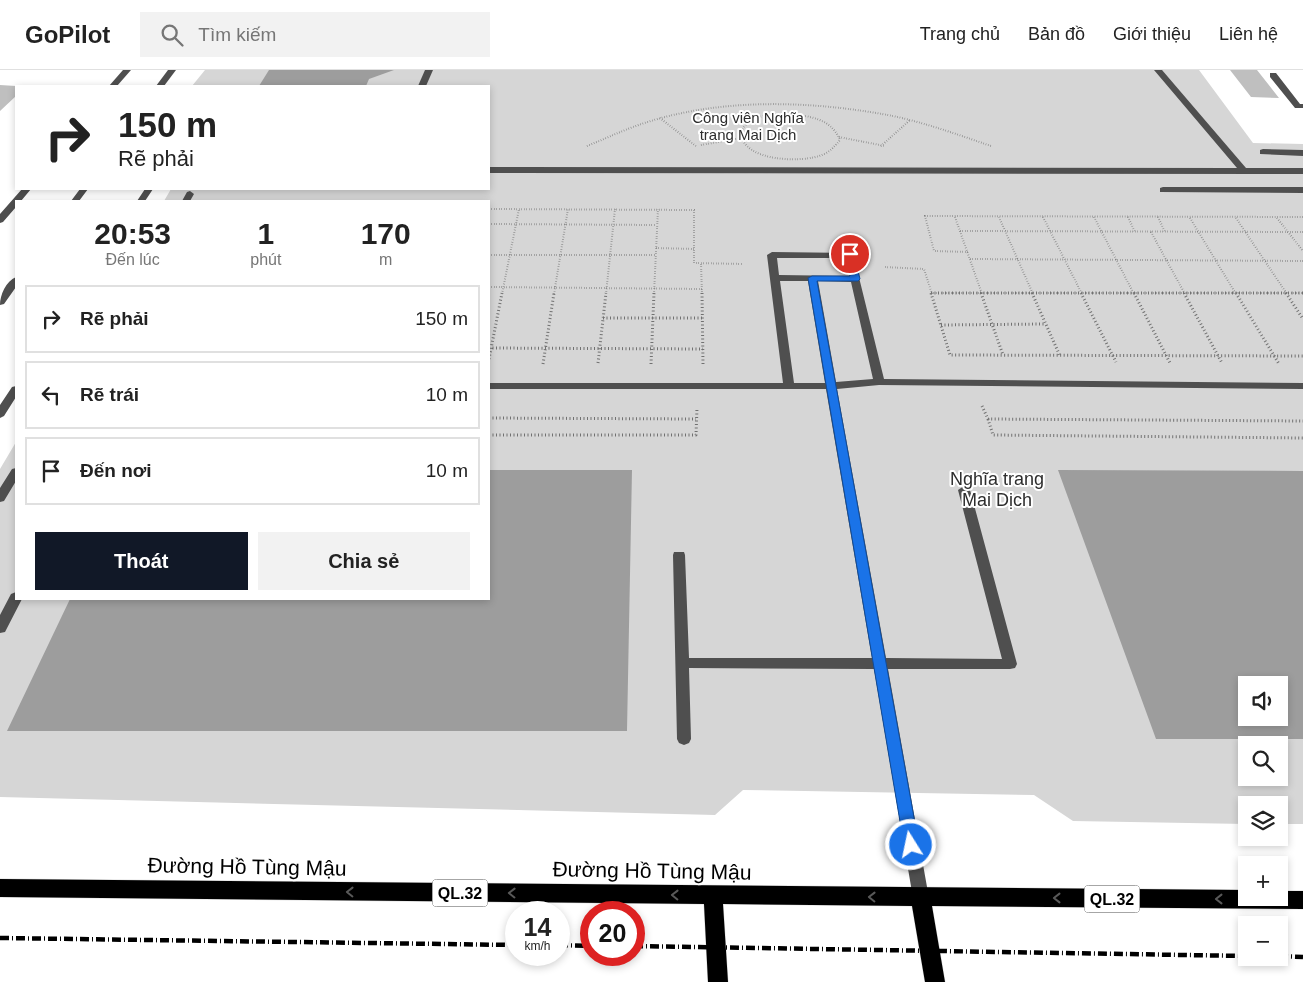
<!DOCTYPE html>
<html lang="vi">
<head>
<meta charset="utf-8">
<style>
	body { margin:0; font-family:Helvetica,sans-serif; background:#f2f2f2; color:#222; height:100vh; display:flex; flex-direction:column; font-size:19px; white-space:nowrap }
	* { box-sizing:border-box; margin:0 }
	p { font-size:16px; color:#767676 }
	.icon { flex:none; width:28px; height:28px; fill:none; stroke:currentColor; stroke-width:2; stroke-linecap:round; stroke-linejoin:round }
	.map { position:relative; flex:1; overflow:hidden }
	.side { position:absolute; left:15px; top:130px; width:475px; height:400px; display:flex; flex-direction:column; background:#fff; border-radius:0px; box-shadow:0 2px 8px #0003 }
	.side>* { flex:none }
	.banner { position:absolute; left:15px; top:15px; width:475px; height:105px; border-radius:0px; box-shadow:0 2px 8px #0003; background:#fff; color:#222; overflow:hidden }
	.controls { position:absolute; left:1238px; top:606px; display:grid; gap:10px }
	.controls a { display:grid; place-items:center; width:50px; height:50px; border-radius:0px; background:#fff; box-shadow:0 2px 8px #0003; font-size:25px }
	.speed { position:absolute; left:505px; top:831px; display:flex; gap:10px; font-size:25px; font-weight:700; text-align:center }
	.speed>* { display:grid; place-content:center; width:65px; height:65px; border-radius:50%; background:#fff; box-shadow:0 2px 8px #0003; line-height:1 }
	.speed small { font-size:12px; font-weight:400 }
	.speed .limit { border:8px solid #d22; background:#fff; color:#111 }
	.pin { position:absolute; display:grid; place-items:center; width:42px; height:42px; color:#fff; margin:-21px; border:2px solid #fff; border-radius:50%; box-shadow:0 1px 5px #0007 }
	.me { position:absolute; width:55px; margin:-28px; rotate:350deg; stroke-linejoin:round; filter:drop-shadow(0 0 4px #0008) }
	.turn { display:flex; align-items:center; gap:18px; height:105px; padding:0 20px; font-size:22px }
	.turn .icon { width:65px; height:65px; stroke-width:2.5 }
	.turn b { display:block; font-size:35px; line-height:42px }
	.eta { display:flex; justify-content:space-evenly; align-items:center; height:85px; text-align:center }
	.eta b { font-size:30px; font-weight:600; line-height:35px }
	.primary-button { display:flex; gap:10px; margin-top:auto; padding:10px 20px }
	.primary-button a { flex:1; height:58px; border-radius:0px; background:#111827; color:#fff; font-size:20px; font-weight:600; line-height:58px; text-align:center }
	.primary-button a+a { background:#f2f2f2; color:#222 }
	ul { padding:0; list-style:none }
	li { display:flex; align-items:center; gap:15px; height:68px; margin:0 10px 8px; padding:0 10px; border:2px solid #e0e0e0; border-radius:0px }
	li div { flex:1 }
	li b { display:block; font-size:19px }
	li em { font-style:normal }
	header { display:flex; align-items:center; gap:30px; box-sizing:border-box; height:70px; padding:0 25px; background:#fff; border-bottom:1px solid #e0e0e0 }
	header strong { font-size:24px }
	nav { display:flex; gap:28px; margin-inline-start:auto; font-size:18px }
	.search { width:350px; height:45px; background:#f2f2f2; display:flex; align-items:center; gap:12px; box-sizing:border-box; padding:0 18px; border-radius:0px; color:#767676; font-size:19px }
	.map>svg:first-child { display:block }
	.green { fill:#d6d6d6; fill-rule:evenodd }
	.water { fill:#9d9d9d; fill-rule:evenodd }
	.building { fill:#bfbfbf }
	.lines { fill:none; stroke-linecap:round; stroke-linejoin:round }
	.highway-casing { stroke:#dbdbdb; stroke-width:1 }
	.path-far1 { stroke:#717171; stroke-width:2; stroke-dasharray:0.5 2; stroke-linecap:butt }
	.path { stroke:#717171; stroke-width:3; stroke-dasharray:1 2.5; stroke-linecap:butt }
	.minor { fill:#4f4f4f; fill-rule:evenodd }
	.highway { fill:#000; fill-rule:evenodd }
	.rail { stroke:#000; stroke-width:4.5; stroke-dasharray:9 3 1 3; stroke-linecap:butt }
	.oneway { stroke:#595959 }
	.route { fill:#1a73e8; stroke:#114b97 }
	.labels { text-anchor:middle; stroke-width:4; stroke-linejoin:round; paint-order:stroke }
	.far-park-label { font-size:15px; fill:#2d2d2d; stroke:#fff }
	.shield { fill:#fff; stroke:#4c4c4c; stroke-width:1 }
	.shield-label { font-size:16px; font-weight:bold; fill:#000 }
	.park-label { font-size:18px; fill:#2d2d2d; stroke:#fff }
	.near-street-label { font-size:21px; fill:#000; stroke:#fff }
</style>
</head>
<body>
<header>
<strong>GoPilot</strong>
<div class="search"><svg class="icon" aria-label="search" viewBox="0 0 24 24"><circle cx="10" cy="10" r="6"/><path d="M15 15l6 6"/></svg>Tìm kiếm</div>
<nav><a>Trang chủ</a><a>Bản đồ</a><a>Giới thiệu</a><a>Liên hệ</a></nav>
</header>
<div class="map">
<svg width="1303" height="912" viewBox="0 0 1303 912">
	<rect width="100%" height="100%" fill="#fff"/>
	<!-- green -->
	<path class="green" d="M205 0H1199L1253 73 1303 74V754H1279V735H1246V754L1073 751 1034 725 743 720 715 745 0 727V399L16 372V529H489V131H164L171 119H489V16H192ZM1246 615H1279V648H1246ZM1246 675H1279V708H1246Z"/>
	<!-- water -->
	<path class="water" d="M269 0H394L369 9 366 16H259Z
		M489 400H632L627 661H7L70 529H489Z
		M1058 400 1303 401V669H1156ZM1246 615H1279V648H1246Z"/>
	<!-- building -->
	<path class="building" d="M1230 0H1257L1279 28 1251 27Z
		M0 15 16 16V26L0 41Z"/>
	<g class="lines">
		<defs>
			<path id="highway" d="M0 809 1246 820V828H1279V821H1303V839L932 836 945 912H925L912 836 723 834 728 912H708L704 834 0 827Z"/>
		</defs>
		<!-- highway casing -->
		<use href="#highway" class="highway-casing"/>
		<!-- path-far1 -->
		<path class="path-far1" d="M788 44C809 46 831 48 840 70 835 76 830 82 822 85 802 93 743 92 741 63 747 44 771 45 788 44Z
			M660 48 697 77
			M839 67 885 76
			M701 75 741 68
			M587 76C602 70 617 63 633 57 714 27 809 30 893 46 926 53 959 65 991 76
			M881 76 910 50
			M489 139 694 140V193L743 194
			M955 147 982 224
			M999 147 1033 224
			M1043 147 1082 224
			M1094 147 1134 224
			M1128 147 1135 162
			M1158 147 1165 162
			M1190 148 1236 224
			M1236 148 1287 224
			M1277 148 1303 181
			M489 154 656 155
			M960 161 1303 162
			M1151 162 1185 224
			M656 178 694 179
			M968 182 934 181 925 146 1303 147
			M489 185H656
			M970 189 1303 191
			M701 194 702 224
			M885 197 924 199 932 224
			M489 217 702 219
			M931 223H1303
			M502 224 519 139
			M554 224 568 139
			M606 224 615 139
			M654 224 658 139"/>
		<!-- path -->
		<path class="path" d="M702 223 703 294
			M931 223 950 285 1303 286
			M931 223H1303
			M981 223 1003 285
			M1032 223 1060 286
			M1081 223 1116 292
			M1134 223 1170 293
			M1184 223 1222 293
			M1236 223 1279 294
			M1286 223 1303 249
			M603 248H702
			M941 255 1045 254
			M489 278 703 279
			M489 289 502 223
			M598 293 606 223
			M543 294 554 223
			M651 294 654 223
			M982 336 988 349 1303 351
			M489 348 696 349
			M988 349 993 365 1303 368
			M489 365H696L697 338"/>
		<!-- minor -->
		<path class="minor" d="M123 0H131L117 16H109Z
			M168 0H176L164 16H156Z
			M425 0H433L426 16H418Z
			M1154 0H1162L1246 98H1303V104L489 103V97L1237 98Z
			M1270 3H1276L1300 34H1303V38H1295L1270 7Z
			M1263 79 1303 80V86L1260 84V80Z
			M1163 117H1303V123L1160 122V118Z
			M22 119H31L21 131H16V137L3 152 0 153V144Z
			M80 119H88L79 131H71Z
			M145 119H153L145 131H137Z
			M190 121 194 124 190 131H182L187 122Z
			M772 182 853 183 884 309 1303 313V319L879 315 837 319 886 588 1002 589 958 420 964 416 970 420 1017 594 1015 598 1010 599H888L929 828 927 833 921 836 915 833 913 828 874 599 689 598 691 669 689 673 684 675 679 673 677 669 673 485 674 482H684L685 485 689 588H872L826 319H489V313H783L767 185ZM777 188H846L850 206 779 205ZM780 211H808L825 313H794ZM818 211 851 212 873 309 836 312Z
			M16 207V217L4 234 0 235C0 225 6 211 16 207Z
			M16 316V327L4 346 0 348V335L12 317Z
			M16 398V411L4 431 0 432V418L12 399Z
			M16 522V529H22L5 562 0 563V545L11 524Z"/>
		<!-- highway -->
		<use href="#highway" class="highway"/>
		<!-- rail -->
		<path class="rail" d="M0 868 516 875
			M559 875 591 876
			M634 876 1246 886
			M1279 886 1303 887"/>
	</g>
	<!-- one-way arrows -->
	<defs><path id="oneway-chevron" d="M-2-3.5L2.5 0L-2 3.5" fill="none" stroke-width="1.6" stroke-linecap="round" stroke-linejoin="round" transform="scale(1.25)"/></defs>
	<g class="oneway">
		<use href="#oneway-chevron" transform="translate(350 822) rotate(-179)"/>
		<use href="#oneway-chevron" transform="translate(512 823) rotate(-179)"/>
		<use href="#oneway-chevron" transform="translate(675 825) rotate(-179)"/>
		<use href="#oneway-chevron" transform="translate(872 827) rotate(-179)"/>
		<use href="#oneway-chevron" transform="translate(1057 828) rotate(-180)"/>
		<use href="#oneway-chevron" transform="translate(1219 829) rotate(-180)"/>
	</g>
	<!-- route -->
	<path class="route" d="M850 182 854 184 860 209 858 211H817L919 775 917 780 911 782 906 780 904 775 808 208 812 206H850L845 184Z"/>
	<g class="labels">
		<!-- far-park labels -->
		<g class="far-park-label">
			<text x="748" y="53">Công viên Nghĩa<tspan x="748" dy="17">trang Mai Dịch</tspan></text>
		</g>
		<!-- shield labels -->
		<g class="shield">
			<rect x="432.5" y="809.5" width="55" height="27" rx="4"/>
			<rect x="1084.5" y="815.5" width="55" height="27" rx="4"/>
		</g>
		<g class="shield-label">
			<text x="460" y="829">QL.32</text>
			<text x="1112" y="835">QL.32</text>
		</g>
		<!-- park labels -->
		<g class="park-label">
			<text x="997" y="415">Nghĩa trang<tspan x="997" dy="21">Mai Dịch</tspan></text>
		</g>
		<!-- near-street labels -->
		<g class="near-street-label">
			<text transform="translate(247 797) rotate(1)" y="7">Đường Hồ Tùng Mậu</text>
			<text transform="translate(652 801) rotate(1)" y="7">Đường Hồ Tùng Mậu</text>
		</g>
	</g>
</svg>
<div class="controls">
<a><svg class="icon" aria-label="sound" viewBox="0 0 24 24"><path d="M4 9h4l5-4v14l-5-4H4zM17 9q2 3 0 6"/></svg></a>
<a><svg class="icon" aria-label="search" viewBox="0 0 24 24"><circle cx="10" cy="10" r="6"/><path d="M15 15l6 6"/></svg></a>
<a><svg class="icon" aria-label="layers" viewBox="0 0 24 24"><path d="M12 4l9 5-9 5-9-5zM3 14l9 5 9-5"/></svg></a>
<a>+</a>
<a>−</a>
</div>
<div class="speed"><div>14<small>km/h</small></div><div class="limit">20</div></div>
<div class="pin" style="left:850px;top:184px;background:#d93025"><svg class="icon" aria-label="arrive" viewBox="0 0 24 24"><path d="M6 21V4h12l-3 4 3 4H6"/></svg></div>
<svg class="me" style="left:911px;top:775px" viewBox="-20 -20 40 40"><circle r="17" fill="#1a73e8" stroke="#fff" stroke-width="3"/><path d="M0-11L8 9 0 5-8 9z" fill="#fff"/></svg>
<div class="banner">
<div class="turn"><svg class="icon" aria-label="right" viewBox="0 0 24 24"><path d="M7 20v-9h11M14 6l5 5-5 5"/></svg><div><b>150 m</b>Rẽ phải</div></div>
</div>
<section class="side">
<div class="eta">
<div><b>20:53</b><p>Đến lúc</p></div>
<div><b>1</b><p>phút</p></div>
<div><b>170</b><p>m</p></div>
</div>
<ul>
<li><svg class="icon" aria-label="right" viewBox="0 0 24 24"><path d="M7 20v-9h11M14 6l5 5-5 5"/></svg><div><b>Rẽ phải</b></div><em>150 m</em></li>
<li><svg class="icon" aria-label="left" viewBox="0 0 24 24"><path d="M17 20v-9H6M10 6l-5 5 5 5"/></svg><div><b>Rẽ trái</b></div><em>10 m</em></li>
<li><svg class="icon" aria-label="arrive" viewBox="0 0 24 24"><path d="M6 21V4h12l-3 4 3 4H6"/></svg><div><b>Đến nơi</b></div><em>10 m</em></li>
</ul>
<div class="primary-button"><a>Thoát</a><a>Chia sẻ</a></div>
</section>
</div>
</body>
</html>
